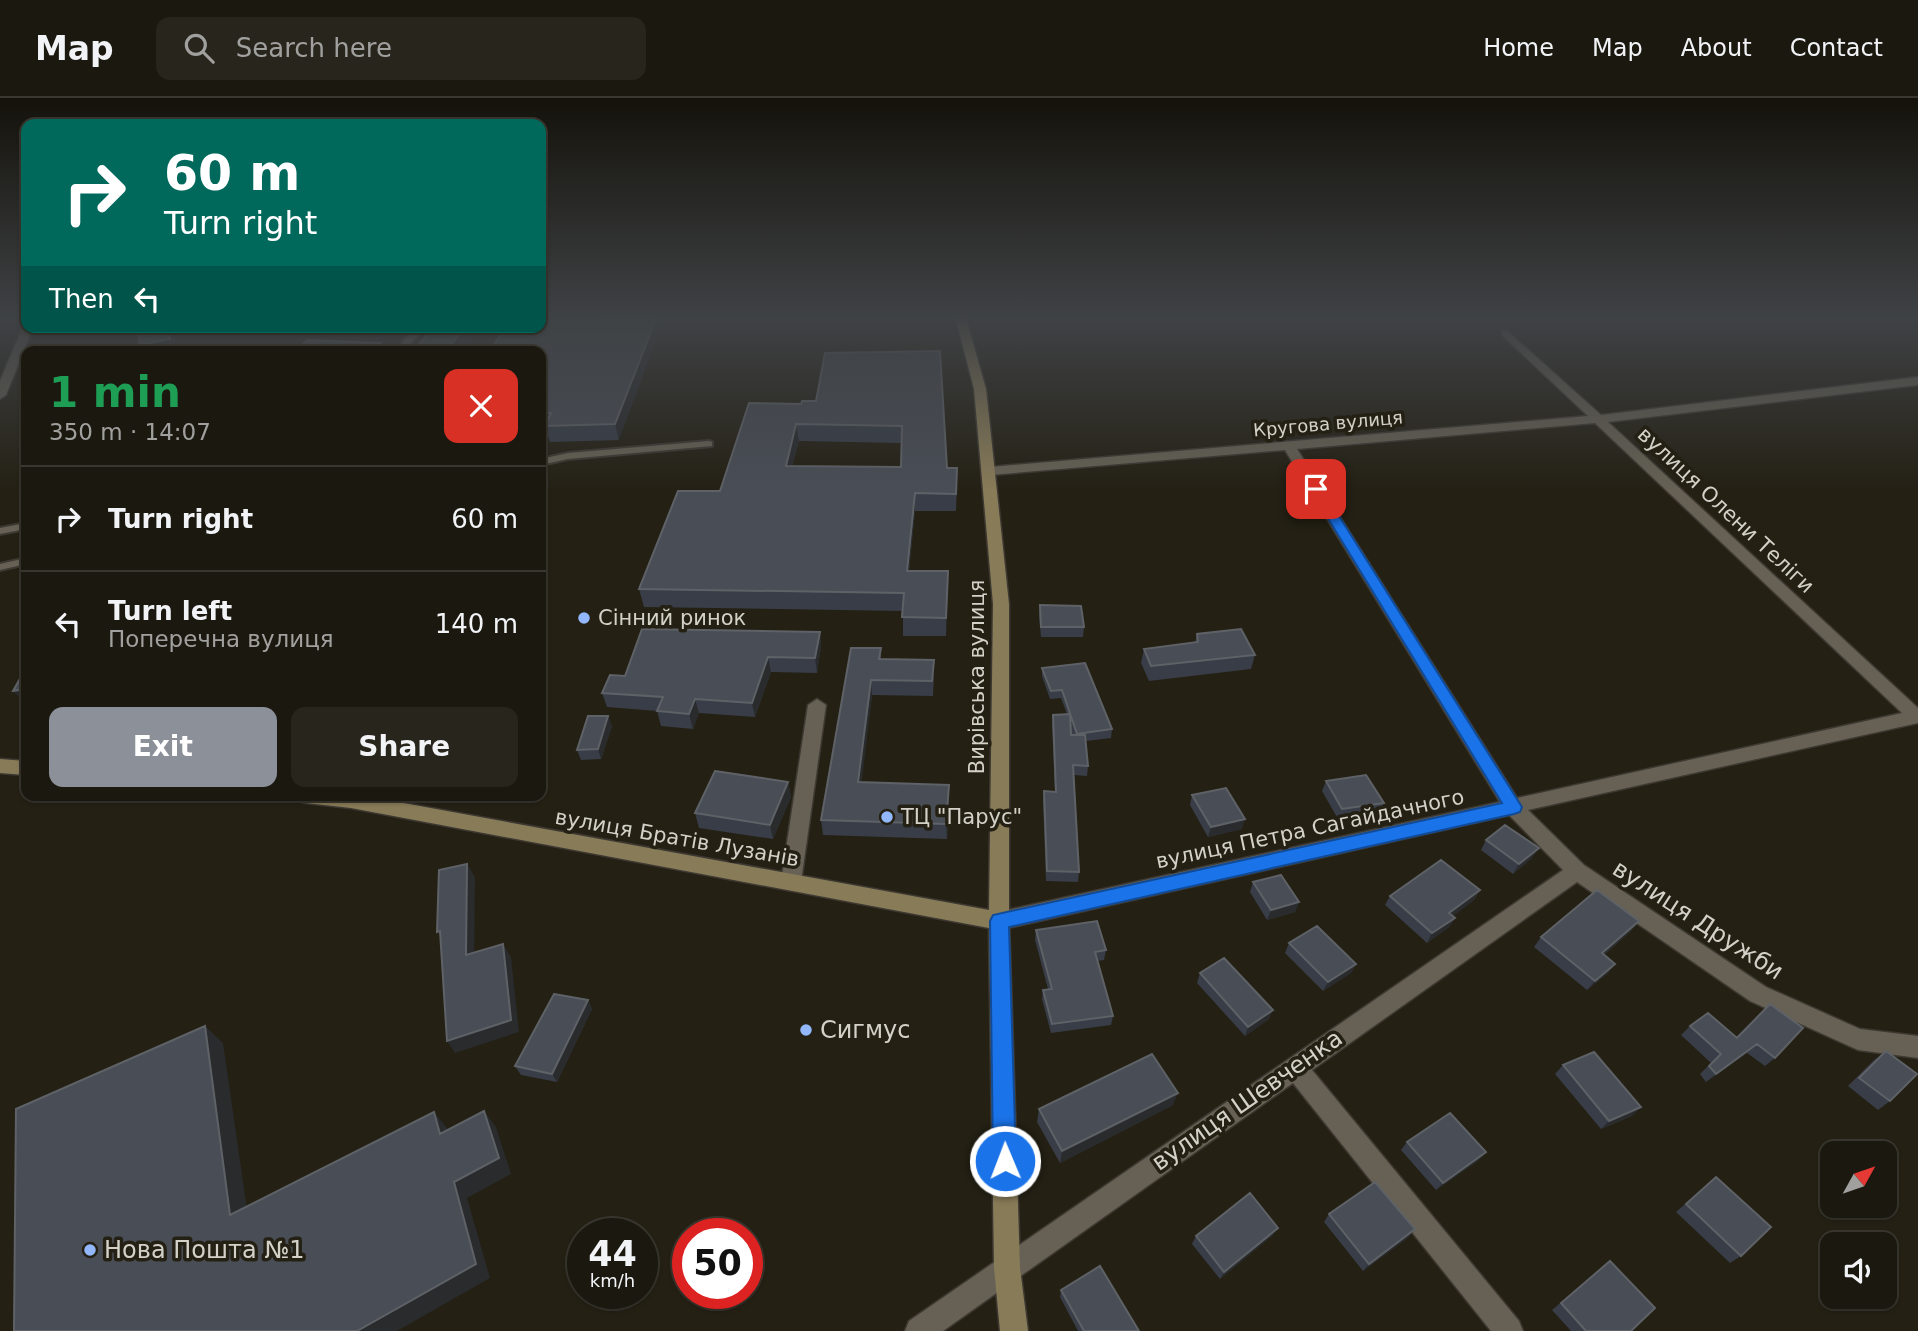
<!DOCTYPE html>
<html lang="en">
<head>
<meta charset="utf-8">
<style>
	body { margin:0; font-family:"DejaVu Sans",sans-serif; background:#28251d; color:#f1f3f6; height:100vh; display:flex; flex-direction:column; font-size:26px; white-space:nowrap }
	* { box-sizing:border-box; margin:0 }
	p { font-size:23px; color:#a0a09e }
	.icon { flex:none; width:38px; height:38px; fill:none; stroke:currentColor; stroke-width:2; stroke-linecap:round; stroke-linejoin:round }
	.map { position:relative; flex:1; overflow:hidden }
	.sheet { position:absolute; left:21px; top:248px; width:525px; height:455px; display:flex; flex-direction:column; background:#1b180f; border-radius:14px; box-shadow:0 2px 5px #0004,0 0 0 2px #39372f }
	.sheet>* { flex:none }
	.hud { position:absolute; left:21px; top:21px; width:525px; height:214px; border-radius:14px; box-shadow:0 2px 5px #0004,0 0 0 2px #39372f; background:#00695c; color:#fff; overflow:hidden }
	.needle { width:46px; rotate:50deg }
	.tools { position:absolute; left:1820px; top:1043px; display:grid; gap:14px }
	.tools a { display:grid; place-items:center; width:77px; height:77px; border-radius:14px; background:#1b180f; box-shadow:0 2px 5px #0004,0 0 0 2px #39372f; font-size:35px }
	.speed { position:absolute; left:567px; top:1120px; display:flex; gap:14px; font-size:35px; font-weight:700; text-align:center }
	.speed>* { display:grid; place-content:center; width:91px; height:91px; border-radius:50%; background:#1b180f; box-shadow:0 2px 5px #0004,0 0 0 2px #39372f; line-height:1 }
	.speed small { font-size:18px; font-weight:400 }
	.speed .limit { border:10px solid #d22; background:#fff; color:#111 }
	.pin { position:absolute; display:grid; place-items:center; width:60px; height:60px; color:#fff; margin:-30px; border-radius:14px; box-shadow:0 4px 10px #0006 }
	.me { position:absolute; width:77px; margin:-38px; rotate:359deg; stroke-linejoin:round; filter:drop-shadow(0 0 5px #0008) }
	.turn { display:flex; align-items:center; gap:24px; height:147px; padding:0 28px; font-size:32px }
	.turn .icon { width:91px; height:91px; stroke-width:2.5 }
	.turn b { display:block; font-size:49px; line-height:60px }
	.then { display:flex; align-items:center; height:66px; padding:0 28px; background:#0003; gap:14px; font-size:26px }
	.round { display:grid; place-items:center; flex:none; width:74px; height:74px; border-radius:14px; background:#28251d }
	.head { display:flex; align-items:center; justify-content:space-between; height:119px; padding:0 28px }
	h1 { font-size:42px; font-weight:700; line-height:52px; color:#1e9e55 }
	.cta { display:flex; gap:14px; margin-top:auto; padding:14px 28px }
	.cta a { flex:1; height:80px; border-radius:14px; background:#8c9099; color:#fff; font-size:28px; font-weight:700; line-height:80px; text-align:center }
	.cta a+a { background:#28251d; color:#f1f3f6 }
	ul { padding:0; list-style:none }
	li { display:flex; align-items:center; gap:21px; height:105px; padding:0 28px; border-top:2px solid #39372f }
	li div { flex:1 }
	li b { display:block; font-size:26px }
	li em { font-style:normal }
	header { display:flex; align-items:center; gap:42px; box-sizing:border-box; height:98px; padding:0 35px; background:#1b180f; border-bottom:2px solid #39372f }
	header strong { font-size:33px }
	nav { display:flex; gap:38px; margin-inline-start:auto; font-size:24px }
	.search { width:490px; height:63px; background:#28251d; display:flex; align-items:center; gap:18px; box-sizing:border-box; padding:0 24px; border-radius:14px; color:#a0a09e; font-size:26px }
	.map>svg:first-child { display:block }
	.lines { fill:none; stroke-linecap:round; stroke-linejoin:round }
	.service-casing { stroke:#3d3932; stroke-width:4 }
	.minor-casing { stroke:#3d3932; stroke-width:3 }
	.secondary-casing { stroke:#3d3932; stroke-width:3 }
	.service { fill:#666154; fill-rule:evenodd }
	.minor { fill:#666154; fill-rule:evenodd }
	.secondary { fill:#887b58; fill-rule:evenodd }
	.wall { fill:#383d47; fill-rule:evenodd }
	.shaded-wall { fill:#292b2d }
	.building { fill:#494d55; stroke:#5e6267; stroke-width:2; fill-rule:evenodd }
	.route { fill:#1a73e8; stroke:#114b97; stroke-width:2 }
	.poi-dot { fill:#92b7fd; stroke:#242014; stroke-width:2.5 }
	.labels { text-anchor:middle; stroke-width:7; stroke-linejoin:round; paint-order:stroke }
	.far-street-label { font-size:18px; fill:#d4d1c9; stroke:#242014 }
	.street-label { font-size:21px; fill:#d4d1c9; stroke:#242014 }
	.poi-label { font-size:21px; fill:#d4d1c9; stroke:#242014; text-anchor:start }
	.near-street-label { font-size:24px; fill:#d4d1c9; stroke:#242014 }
	.near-poi-label { font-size:24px; fill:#d4d1c9; stroke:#242014; text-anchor:start }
</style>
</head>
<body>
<header>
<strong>Map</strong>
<div class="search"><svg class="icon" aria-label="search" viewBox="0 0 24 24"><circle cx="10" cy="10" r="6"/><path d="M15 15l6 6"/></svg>Search here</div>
<nav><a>Home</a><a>Map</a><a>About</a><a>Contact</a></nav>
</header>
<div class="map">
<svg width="1918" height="1233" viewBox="0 0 1918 1233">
	<rect width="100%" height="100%" fill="#242014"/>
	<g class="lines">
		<defs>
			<path id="service" d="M419 229H428L414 241 403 254H395L408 237Z
				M709 343 712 344V348L568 361 541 367V361L568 355Z
				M26 425V431L0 436V430Z
				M26 460V466L0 472V466Z"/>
			<path id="minor" d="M26 226V229H33L6 297 0 301V283L23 229Z
				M1506 232 1601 317 1918 279V287L1608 324 1918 610V625L1528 712 1584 767 1766 889 1860 931 1918 938V960L1858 952 1750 903 1577 784 1312 972 1519 1223 1523 1233H1491L1293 985 943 1233H905L909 1223 1563 772 1509 717 999 832 992 829 989 823 992 817 999 814 1500 704 1285 352 990 377 983 373 990 369 1588 318 1502 237V233ZM1595 325 1902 615 1517 700 1297 351Z
				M817 601 826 607 801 784 798 790 791 792 784 790 781 784 808 607Z"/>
			<path id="secondary" d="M956 221H966L986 291 1009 506V823L1020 1170 1028 1233H1000L994 1170 989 830 351 710 306 705 299 703 297 698H365L989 812 993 506 974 291Z
				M0 661 26 663V677L0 675Z"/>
		</defs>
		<!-- service casing -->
		<use href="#service" class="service-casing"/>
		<!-- minor casing -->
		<use href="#minor" class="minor-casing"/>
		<!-- secondary casing -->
		<use href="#secondary" class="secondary-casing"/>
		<!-- service -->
		<use href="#service" class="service"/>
		<!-- minor -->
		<use href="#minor" class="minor"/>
		<!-- secondary -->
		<use href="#secondary" class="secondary"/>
	</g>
	<!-- wall -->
	<path class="wall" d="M881 221H906V224L881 225Z
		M595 223 619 342 550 344 545 330H541V254Z
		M825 255 947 370 957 387 956 413H915L909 473H948L946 538H903V513L644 509 639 491 720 393 801 306 816 303ZM799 343 902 345 901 369 792 368Z
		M1040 507 1084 529 1083 539H1041L1039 517Z
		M820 534 821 548 817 575 771 574 755 619 699 615 693 631 661 628 657 613 607 609 602 595 625 578Z
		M1197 536 1255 557 1251 571 1149 583 1141 565 1144 551 1195 544Z
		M881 550V561L934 577 933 598 872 597 861 684 949 702 947 741 823 737 821 722Z
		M1042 570 1112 631 1111 640 1086 643 1088 668 1087 678 1074 677 1079 774 1078 784 1046 783 1043 703 1044 693H1055L1052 627 1053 617 1067 616 1061 600 1050 601 1042 578Z
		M608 618 612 628 601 661 581 662 577 652Z
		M1326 683 1384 705 1379 715 1338 721 1322 693Z
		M788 684 791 699 773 741 699 730 695 715Z
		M1192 697 1242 731 1208 739 1190 707Z
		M1486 742 1532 760 1513 776 1481 752Z
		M1253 784 1299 804 1295 814 1267 822 1250 794Z
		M1480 792 1474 802 1453 818 1455 820 1449 829 1427 845 1385 807 1390 798Z
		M1639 823 1631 833 1604 857 1615 866 1608 875 1587 892 1534 849 1541 839Z
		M1036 832 1106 852 1104 862 1097 863 1113 918 1111 927 1051 935 1042 901 1043 892 1048 891 1035 842Z
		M1289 845 1356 866 1351 875 1323 893 1285 855Z
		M1200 875 1269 921 1245 938 1197 885Z
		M588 902 592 911 557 984 521 977 515 968Z
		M1770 906 1775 960 1765 968 1747 955 1706 984 1700 976 1711 965 1681 937 1690 928 1736 939Z
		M1886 953 1890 1003 1878 1012 1848 988 1874 962Z
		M1563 967 1632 1018 1601 1031 1555 976Z
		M1173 1007 1060 1065 1037 1024 1039 1011Z
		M1407 1044 1479 1062 1436 1092 1401 1052Z
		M1716 1079 1741 1158 1730 1165 1676 1114Z
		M1329 1116 1409 1139 1363 1173 1324 1124Z
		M1273 1137 1220 1181 1192 1146 1196 1138Z
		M1610 1163 1631 1233H1571L1552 1212Z
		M1061 1192 1139 1233H1078L1060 1199Z"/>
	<!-- shaded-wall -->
	<path class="shaded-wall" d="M656 221H664L619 342 615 326Z
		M170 229H174L175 249 150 254H143L139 247Z
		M465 229H480L460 254H445Z
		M380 245 384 254H371Z
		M796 326 799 343 788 385 786 368Z
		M546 378 549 388 541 400V386Z
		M915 395V413L907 491V473Z
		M948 473V491L946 538V520Z
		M820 534 821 548 817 575 815 560Z
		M768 559 771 574 755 619 752 605Z
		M871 582 872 597 860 699 858 684Z
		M26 591V602H22L13 593Z
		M695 601 699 615 693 631 689 616Z
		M608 618 612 628 601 661 598 651Z
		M788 684 791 699 773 741 770 727Z
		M949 687V702L947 741 946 726Z
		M1245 721 1242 731 1208 739 1211 729Z
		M1539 750 1532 760 1513 776 1519 766Z
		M467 766 475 779 474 870 466 857Z
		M1480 792 1474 802 1444 825 1449 815Z
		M1299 804 1295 814 1267 822 1271 812Z
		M1455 820 1449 829 1427 845 1432 835Z
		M1639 823 1631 833 1594 865 1602 855Z
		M503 846 511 859 519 934 455 955 447 943Z
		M1356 866 1351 875 1323 893 1328 884Z
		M1615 866 1608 875 1587 892 1595 883Z
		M588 902 592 911 557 984 552 976Z
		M1273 912 1269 921 1245 938 1248 929Z
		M205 928 223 945 250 1132 230 1117Z
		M1757 946 1747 955 1706 984 1716 976Z
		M1178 995 1173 1007 1060 1065 1062 1053Z
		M1641 1009 1632 1018 1601 1031 1609 1023Z
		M484 1013 496 1029 511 1076 467 1100 490 1180 397 1233H357L454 1084Z
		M434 1014 447 1030 453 1052 440 1036Z
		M1486 1054 1479 1062 1436 1092 1443 1085Z
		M1278 1130 1273 1137 1220 1181 1224 1174Z
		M1415 1131 1409 1139 1363 1173 1369 1166Z"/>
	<!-- building -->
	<path class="building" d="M596 221H656L615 326 545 328 551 315 541 314V254H489L506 229H541V223H595Z
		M140 229H170V241L139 247Z
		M434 229H465L445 254H412Z
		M307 242 380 245 371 254H296Z
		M940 253 947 370H957L956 396 915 395 907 473H948L946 520 902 519 904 495 639 491 678 393H720L749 305 801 306 802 303H816L825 255ZM796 326 902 328 901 369 786 368Z
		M541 378H546L541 386Z
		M1040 507 1081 508 1084 529H1041Z
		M642 531 820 534 815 560 768 559 752 605 695 601 689 616 657 613 663 599 602 595 610 577 625 578Z
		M1241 531 1255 557 1151 568 1144 551 1198 544 1197 536Z
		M851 550H881L879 561 934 562 932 583 871 582 858 684 949 687 946 726 821 722Z
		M1085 565 1112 631 1077 636 1062 592 1051 593 1042 570Z
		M26 570V591L13 593Z
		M1070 616 1071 637H1085L1088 668 1073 667 1079 774 1047 773 1044 693 1056 694 1053 617Z
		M588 618H608L598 651 577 652Z
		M715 673 788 684 770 727 695 715Z
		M1366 677 1384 705 1342 711 1326 683Z
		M1226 690 1245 721 1211 729 1192 697Z
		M1505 727 1539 750 1519 766 1486 742Z
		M1441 762 1480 792 1449 815 1455 820 1432 835 1390 798Z
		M467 766 466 857 503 846 511 922 447 943 440 833 437 834 439 772Z
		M1281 777 1299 804 1271 812 1253 784Z
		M1597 792 1639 823 1602 855 1615 866 1595 883 1541 839Z
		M1097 823 1106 852 1095 854 1113 918 1052 926 1043 892 1052 891 1036 832Z
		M1317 828 1356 866 1328 884 1289 845Z
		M1224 860 1273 912 1248 929 1200 875Z
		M554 896 588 902 552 976 515 968Z
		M1770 906 1803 930 1775 960 1757 946 1716 976 1709 968 1721 956 1690 928 1708 915 1737 940Z
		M205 928 230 1117 434 1014 440 1036 484 1013 499 1060 454 1084 476 1166 357 1233H14L16 1011Z
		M1886 953 1917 976 1890 1003 1859 980Z
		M1594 954 1641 1009 1609 1023 1563 967Z
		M1152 956 1178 995 1062 1053 1039 1011Z
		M1450 1015 1486 1054 1443 1085 1407 1044Z
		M1716 1079 1771 1129 1741 1158 1686 1106Z
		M1375 1084 1415 1131 1369 1166 1329 1116Z
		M1250 1095 1278 1130 1224 1174 1196 1138Z
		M1610 1163 1655 1210 1631 1233H1586L1561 1205Z
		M1100 1168 1139 1233H1084L1061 1192Z"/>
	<!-- sky -->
	<linearGradient id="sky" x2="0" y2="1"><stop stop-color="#14120b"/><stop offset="0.56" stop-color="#3f4245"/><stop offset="1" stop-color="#3f4245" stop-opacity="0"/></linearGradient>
	<rect width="1918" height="393" fill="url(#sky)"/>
	<!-- route -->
	<path class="route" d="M1316 388 1322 391 1522 709 1520 714 1514 716 1009 829 1016 1063 1013 1071 1005 1074 997 1071 993 1063 990 823 993 817 1502 705 1310 391Z"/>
	<!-- markers -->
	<g class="poi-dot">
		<circle cx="584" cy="520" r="7"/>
		<circle cx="887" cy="719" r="7"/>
		<circle cx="806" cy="932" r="7"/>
		<circle cx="90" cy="1152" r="7"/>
	</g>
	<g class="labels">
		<!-- far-street labels -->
		<g class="far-street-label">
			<text transform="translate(1328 326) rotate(-5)" y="6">Кругова вулиця</text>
		</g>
		<!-- street labels -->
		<g class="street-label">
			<text transform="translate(1726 412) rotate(43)" y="7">вулиця Олени Теліги</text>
			<text transform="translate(977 579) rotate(-90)" y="7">Вирівська вулиця</text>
			<text transform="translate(1310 731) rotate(-12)" y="7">вулиця Петра Сагайдачного</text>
			<text transform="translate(677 740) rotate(10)" y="7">вулиця Братів Лузанів</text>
		</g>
		<!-- poi labels -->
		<g class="poi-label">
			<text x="598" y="527">Сінний ринок</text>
			<text x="901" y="726">ТЦ "Парус"</text>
		</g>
		<!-- near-street labels -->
		<g class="near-street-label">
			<text transform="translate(1698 822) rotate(33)" y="8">вулиця Дружби</text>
			<text transform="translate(1247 1002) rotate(-35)" y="8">вулиця Шевченка</text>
		</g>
		<!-- near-poi labels -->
		<g class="near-poi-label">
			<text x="820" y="940">Сигмус</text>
			<text x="104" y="1160">Нова Пошта №1</text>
		</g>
	</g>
</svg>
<div class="tools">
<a><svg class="needle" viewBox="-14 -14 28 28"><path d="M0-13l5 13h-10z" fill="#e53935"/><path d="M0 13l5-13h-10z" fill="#a0a09e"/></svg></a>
<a><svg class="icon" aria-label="sound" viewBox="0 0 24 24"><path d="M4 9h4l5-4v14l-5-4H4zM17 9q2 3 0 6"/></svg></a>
</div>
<div class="speed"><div>44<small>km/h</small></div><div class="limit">50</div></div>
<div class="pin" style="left:1316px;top:391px;background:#d93025"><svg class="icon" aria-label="arrive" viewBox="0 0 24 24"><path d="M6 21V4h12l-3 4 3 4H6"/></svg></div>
<svg class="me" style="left:1005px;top:1063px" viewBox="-20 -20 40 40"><circle r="17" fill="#1a73e8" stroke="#fff" stroke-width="3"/><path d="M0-11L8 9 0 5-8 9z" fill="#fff"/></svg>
<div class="hud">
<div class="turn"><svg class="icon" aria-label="right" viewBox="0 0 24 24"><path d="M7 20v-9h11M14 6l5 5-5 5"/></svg><div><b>60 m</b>Turn right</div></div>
<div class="then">Then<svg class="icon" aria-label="left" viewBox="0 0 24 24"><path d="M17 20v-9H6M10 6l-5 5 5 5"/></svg></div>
</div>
<section class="sheet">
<div class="head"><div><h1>1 min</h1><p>350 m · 14:07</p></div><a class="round" style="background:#d93025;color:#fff"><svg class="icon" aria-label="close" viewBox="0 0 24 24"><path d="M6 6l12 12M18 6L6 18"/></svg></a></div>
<ul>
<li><svg class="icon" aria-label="right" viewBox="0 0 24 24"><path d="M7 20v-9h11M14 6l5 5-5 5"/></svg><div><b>Turn right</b></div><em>60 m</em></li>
<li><svg class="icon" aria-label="left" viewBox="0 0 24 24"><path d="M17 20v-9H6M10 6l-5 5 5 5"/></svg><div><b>Turn left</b><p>Поперечна вулиця</p></div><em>140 m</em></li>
</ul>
<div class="cta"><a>Exit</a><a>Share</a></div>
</section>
</div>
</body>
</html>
